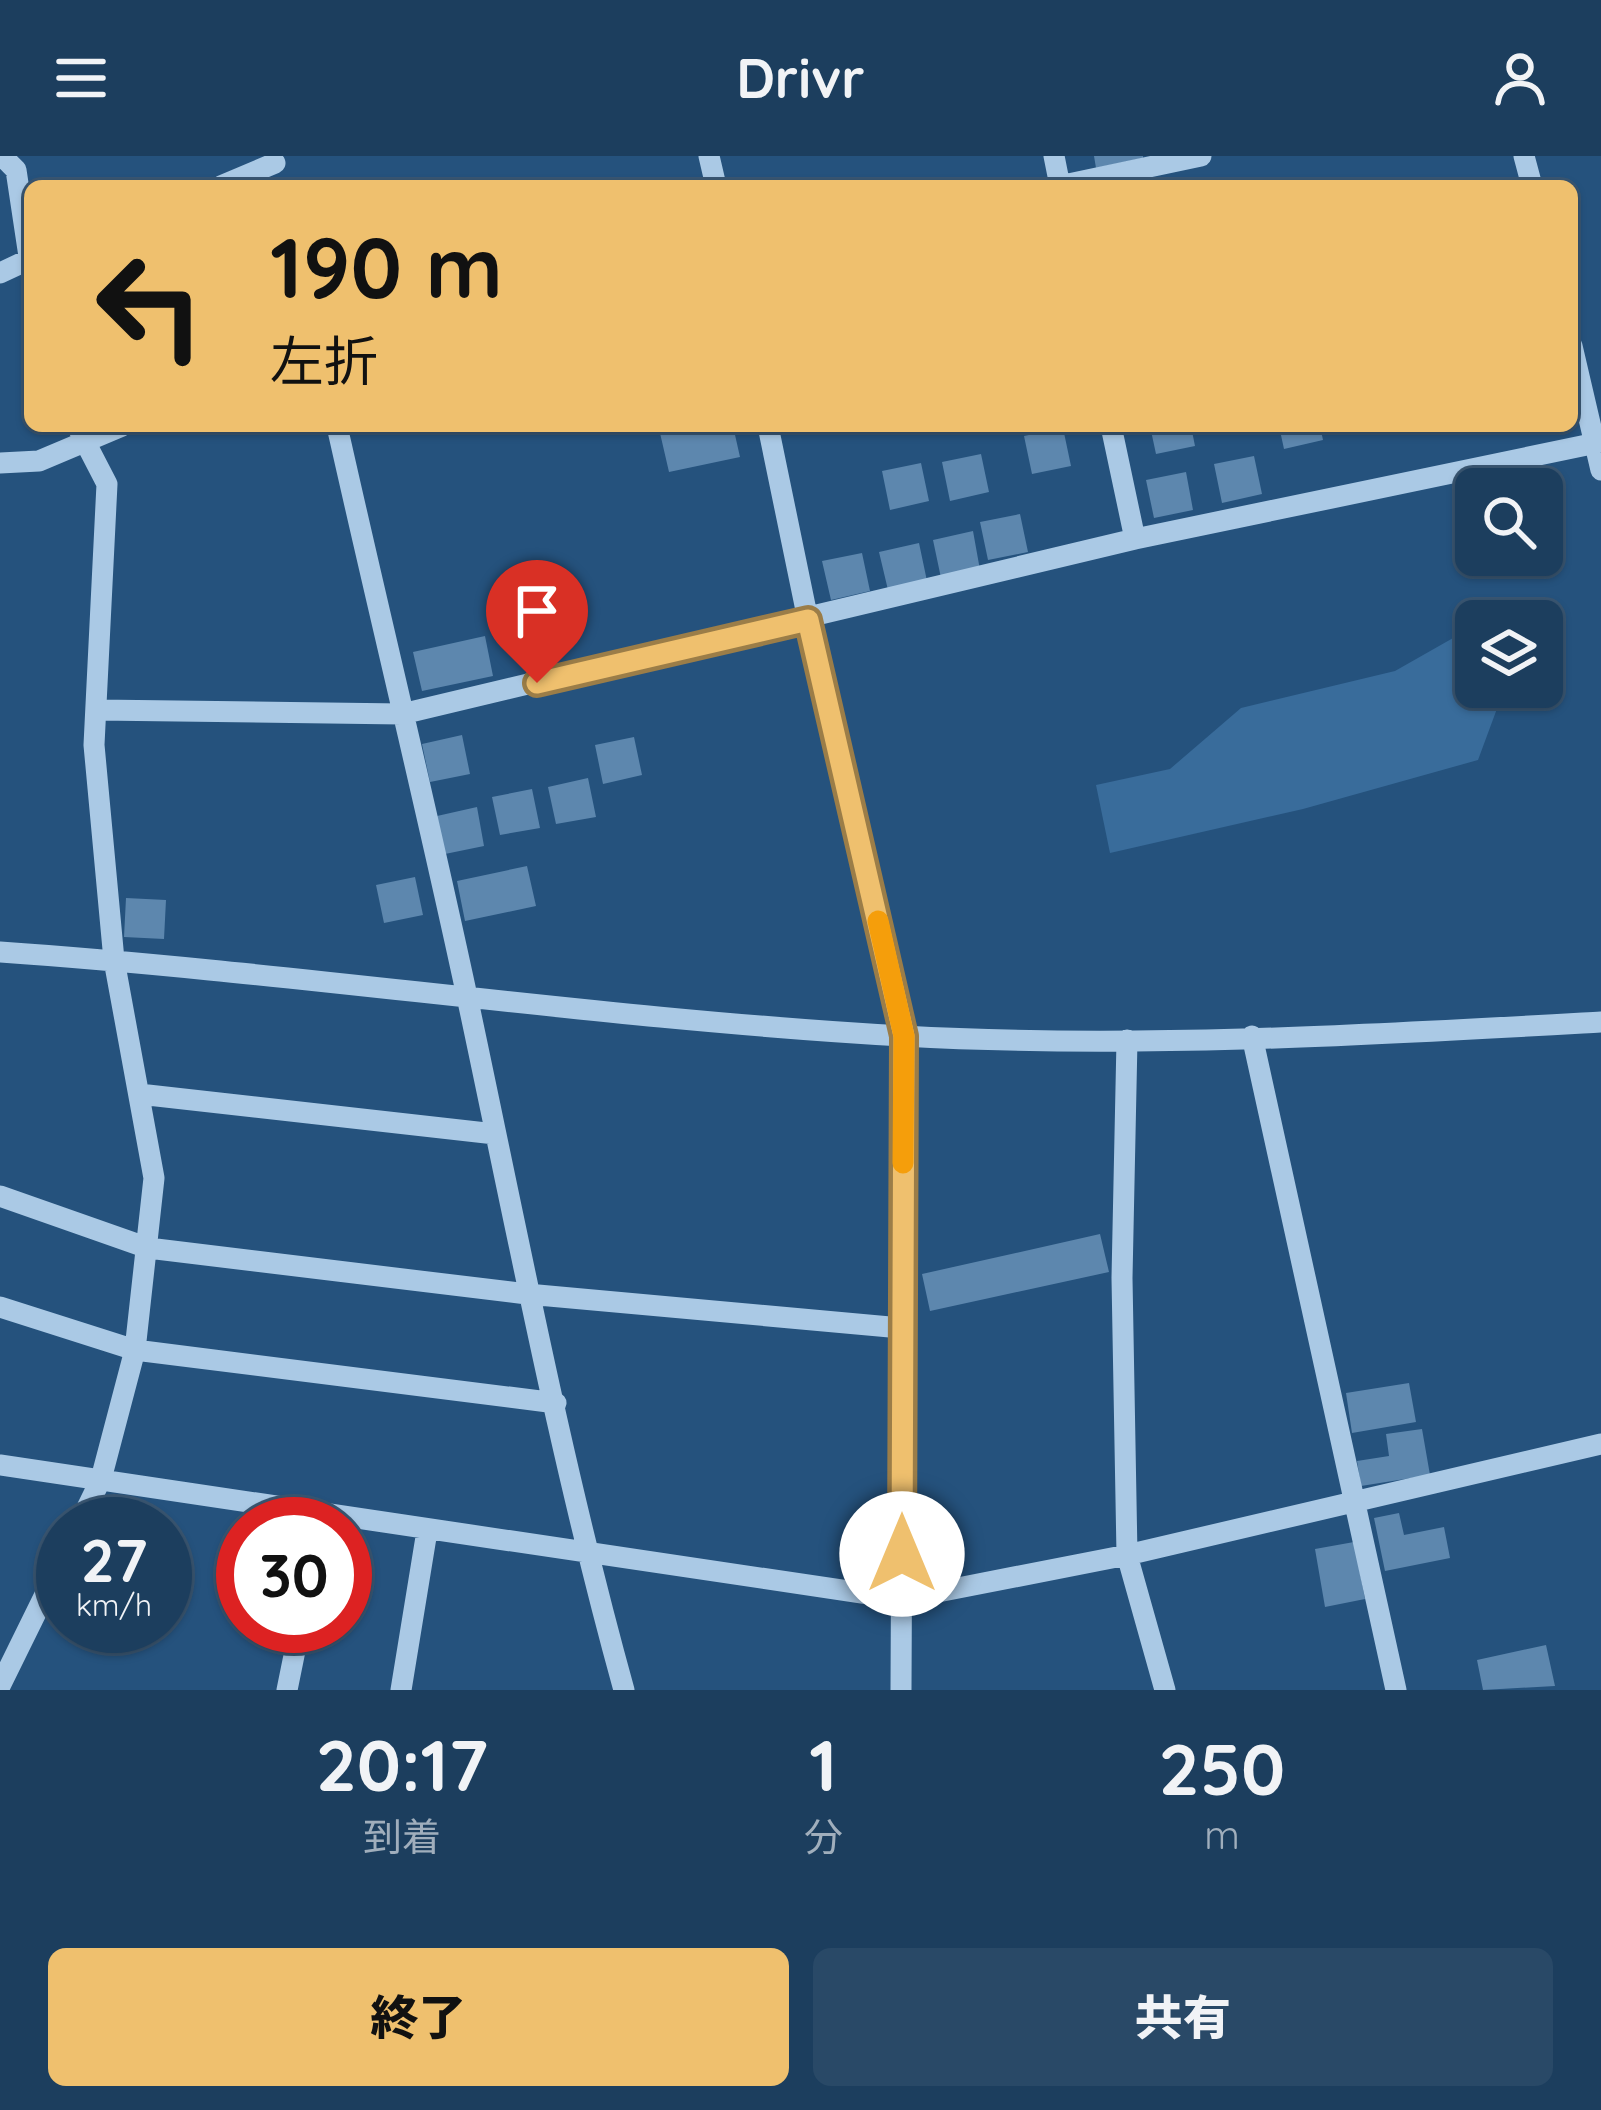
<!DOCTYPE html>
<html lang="ja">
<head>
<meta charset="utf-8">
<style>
	body { margin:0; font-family:Quicksand,"Noto Sans JP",sans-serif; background:#294967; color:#f1f3f6; height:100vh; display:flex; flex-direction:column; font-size:45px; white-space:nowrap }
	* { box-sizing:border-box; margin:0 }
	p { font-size:39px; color:#a0aebc }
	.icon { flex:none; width:66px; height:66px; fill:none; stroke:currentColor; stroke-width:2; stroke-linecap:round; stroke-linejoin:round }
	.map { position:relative; height:1534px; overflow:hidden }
	.side { display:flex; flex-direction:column; background:#1c3e5e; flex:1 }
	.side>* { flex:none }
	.hud { position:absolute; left:24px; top:24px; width:1554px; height:252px; border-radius:18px; box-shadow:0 3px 9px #0004,0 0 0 3px #3a5773; background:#efc06e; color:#111; overflow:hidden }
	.tools { position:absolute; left:1455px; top:312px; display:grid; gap:24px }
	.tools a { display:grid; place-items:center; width:108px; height:108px; border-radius:18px; background:#1c3e5e; box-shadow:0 3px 9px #0004,0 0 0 3px #3a5773; font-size:60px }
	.speed { position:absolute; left:36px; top:1341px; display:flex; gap:24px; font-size:60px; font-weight:700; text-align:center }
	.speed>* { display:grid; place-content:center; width:156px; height:156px; border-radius:50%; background:#1c3e5e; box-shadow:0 3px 9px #0004,0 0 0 3px #3a5773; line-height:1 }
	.speed small { font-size:30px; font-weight:400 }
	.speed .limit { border:18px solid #d22; background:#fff; color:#111 }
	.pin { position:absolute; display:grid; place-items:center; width:102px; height:102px; color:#fff; margin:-123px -51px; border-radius:50% 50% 50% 0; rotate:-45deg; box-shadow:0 0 12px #0007 }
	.pin .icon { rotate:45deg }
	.me { position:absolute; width:132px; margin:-66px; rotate:0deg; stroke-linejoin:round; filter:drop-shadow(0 0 9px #0008) }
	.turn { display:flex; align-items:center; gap:42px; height:252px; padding:0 48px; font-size:54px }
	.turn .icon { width:156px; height:156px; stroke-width:2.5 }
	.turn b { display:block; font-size:84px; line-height:102px }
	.eta { display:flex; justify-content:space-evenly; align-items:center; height:204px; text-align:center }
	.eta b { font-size:72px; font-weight:800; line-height:84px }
	.action { display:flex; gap:24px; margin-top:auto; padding:24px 48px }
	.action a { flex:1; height:138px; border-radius:18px; background:#efc06e; color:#111; font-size:48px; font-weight:800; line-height:138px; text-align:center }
	.action a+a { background:#294967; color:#f1f3f6 }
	header { display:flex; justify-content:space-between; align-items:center; height:156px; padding:0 48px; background:#1c3e5e; font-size:54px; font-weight:800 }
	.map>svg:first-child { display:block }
	.green { fill:#396c9b }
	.building { fill:#5d87ae }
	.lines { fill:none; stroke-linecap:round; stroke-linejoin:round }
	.minor { stroke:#aac9e5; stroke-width:21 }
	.route-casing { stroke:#9b7d48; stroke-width:30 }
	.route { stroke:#efc06e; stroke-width:21 }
	.slow { stroke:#f59e0b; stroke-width:21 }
</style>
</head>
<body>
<header><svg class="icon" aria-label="menu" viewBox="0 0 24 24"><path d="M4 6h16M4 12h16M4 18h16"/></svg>Drivr<svg class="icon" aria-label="person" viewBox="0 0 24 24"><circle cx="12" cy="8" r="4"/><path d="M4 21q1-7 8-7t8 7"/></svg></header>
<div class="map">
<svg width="1601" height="1534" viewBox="0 0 1601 1534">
	<rect width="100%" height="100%" fill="#25527d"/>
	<!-- green -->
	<path class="green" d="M1476 469V531H1505L1478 604 1303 653 1110 697 1096 629 1170 613 1241 552 1395 515Z"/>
	<!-- building -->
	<path class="building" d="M1094 0H1143V2L1096 12Z
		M691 270H733L740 301 669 316 660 277Z
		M1150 270H1191L1195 290 1156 298Z
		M1279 270H1320L1323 284 1284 293Z
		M1063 272 1071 310 1032 318 1024 280Z
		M981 298 989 336 950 345 942 306Z
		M1254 300 1262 338 1222 347 1214 308Z
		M921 307 929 345 890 354 882 315Z
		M1186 316 1193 354 1154 362 1146 324Z
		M1020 358 1028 396 988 404 980 366Z
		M973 375 980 414 941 422 933 384Z
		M919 387 927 425 888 434 879 396Z
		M862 397 870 435 831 444 822 405Z
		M485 480 493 520 422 535 413 496Z
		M462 579 470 618 430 626 422 588Z
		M634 581 642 619 603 628 595 589Z
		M588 622 596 661 556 668 548 631Z
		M532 633 540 672 500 679 492 641Z
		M477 651 484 690 445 698 437 660Z
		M527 710 536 750 465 765 457 725Z
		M415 721 423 759 384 767 376 729Z
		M126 742 166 744 164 783 124 781Z
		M1100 1078 1109 1116 930 1155 922 1118Z
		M1409 1227 1416 1266 1352 1277 1346 1237Z
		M1422 1273 1430 1319 1361 1330 1357 1305 1389 1300 1386 1278Z
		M1399 1357 1404 1379 1444 1371 1450 1402 1385 1415 1374 1362Z
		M1354 1386 1365 1443 1325 1451 1315 1393Z
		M1546 1489 1555 1530 1483 1534 1477 1504Z"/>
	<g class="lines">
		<!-- minor -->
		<path class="minor" d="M2 0 16 14 30 107
			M709 0 716 30
			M1054 0 1060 30
			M1524 0 1532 30
			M221 30 275 7
			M1059 30 1201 0
			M0 117 30 103
			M1572 190 1601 314
			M77 270 107 328 94 589 114 804 154 1022 135 1194 101 1323 79 1368
			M337 270C380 462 427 653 468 845 517 1075 561 1307 624 1534
			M768 270 808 464 904 880 901 1534
			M1111 270 1135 383
			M0 307 39 305 122 270
			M98 554 402 558 1135 383 1601 286
			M0 796C302 817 601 863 903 880 1134 893 1370 879 1601 866
			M1252 880 1396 1534
			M1127 884 1122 1122 1127 1399 1165 1534
			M139 938 495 978
			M0 1040 148 1092 527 1138 901 1172
			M0 1151 135 1194 556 1247
			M0 1309 902 1443 1127 1399 1601 1288
			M0 1530 63 1402
			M287 1534 300 1470
			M401 1534 427 1375"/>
	</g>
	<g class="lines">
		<defs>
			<path id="route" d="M537 527 808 464 904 880 902 1398"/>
		</defs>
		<!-- route casing -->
		<use href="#route" class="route-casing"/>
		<!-- route -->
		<use href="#route" class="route"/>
		<!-- slow -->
		<path class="slow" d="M878 765 904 880 903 1007"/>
	</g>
</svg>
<div class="tools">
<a><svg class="icon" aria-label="search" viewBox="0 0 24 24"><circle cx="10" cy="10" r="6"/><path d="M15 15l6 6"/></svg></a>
<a><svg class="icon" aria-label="layers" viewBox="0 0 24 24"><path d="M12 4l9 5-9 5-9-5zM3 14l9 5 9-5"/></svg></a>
</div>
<div class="speed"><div>27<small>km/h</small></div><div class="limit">30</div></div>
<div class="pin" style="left:537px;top:527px;background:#d93025"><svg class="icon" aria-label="arrive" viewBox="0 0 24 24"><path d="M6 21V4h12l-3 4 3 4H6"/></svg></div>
<svg class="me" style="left:902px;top:1398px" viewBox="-20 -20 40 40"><circle r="19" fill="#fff"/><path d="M0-13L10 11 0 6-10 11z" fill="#efc06e"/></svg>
<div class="hud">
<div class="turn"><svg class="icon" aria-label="left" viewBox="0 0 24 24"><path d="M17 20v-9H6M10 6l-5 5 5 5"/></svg><div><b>190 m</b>左折</div></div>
</div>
</div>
<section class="side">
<div class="eta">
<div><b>20:17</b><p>到着</p></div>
<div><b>1</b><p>分</p></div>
<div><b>250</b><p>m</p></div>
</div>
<div class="action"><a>終了</a><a>共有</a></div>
</section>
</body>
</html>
